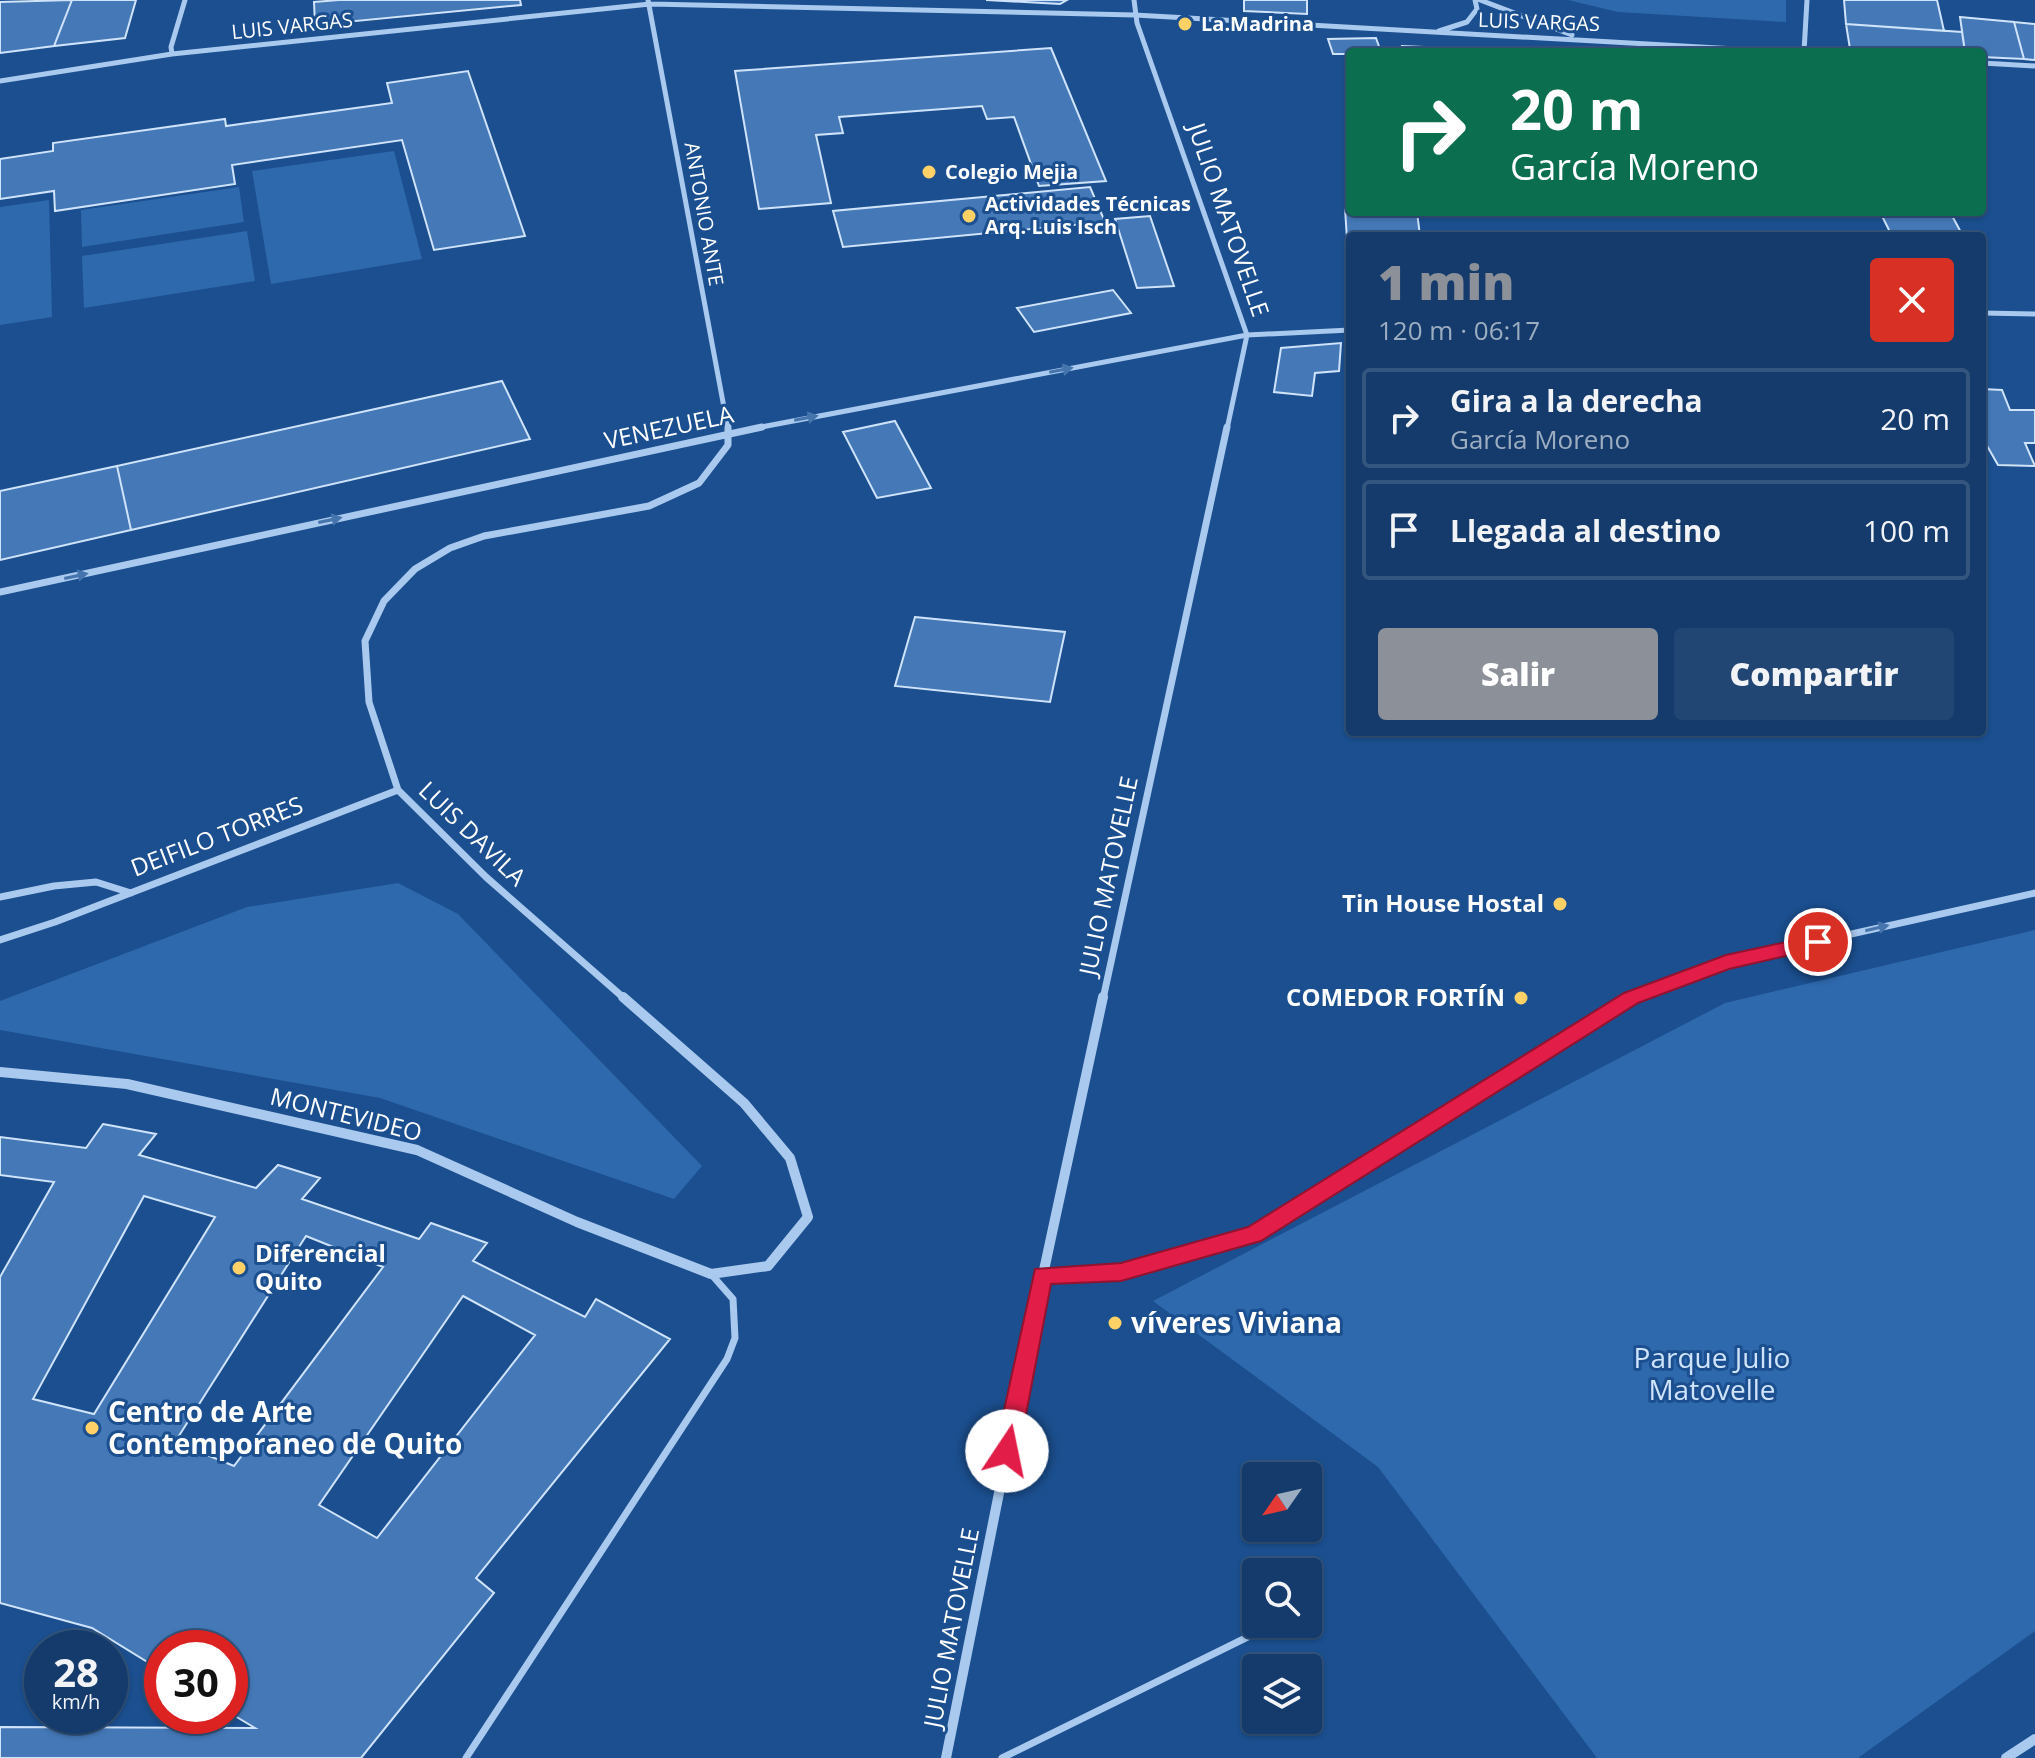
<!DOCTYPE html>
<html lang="es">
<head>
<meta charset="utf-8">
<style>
	body { margin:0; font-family:"Open Sans",sans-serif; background:#214673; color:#f1f3f6; height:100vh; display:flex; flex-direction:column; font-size:30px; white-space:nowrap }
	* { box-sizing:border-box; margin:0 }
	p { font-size:26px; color:#9dadc1 }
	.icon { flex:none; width:44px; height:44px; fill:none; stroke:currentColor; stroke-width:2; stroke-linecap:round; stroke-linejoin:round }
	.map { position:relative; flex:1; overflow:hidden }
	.drawer { position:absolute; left:1346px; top:232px; width:640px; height:504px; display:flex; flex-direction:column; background:#143b6b; border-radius:8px; box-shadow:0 2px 6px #0004,0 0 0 2px #33557e }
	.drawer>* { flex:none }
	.top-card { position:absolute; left:1346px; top:48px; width:640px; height:168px; border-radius:8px; box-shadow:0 2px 6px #0004,0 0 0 2px #33557e; background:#0b6e4f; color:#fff; overflow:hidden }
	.needle { width:52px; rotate:236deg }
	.fabs { position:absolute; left:1242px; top:1462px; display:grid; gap:16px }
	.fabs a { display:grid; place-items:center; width:80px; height:80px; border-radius:8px; background:#143b6b; box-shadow:0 2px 6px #0004,0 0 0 2px #33557e; font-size:40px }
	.speed { position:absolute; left:24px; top:1630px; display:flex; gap:16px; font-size:40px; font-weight:700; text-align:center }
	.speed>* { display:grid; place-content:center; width:104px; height:104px; border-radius:50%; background:#143b6b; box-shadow:0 2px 6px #0004,0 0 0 2px #33557e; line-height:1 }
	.speed small { font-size:20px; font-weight:400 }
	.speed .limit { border:12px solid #d22; background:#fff; color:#111 }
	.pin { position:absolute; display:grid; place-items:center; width:68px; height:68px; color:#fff; margin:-34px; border:4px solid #fff; border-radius:50%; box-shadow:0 2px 8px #0007 }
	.me { position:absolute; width:88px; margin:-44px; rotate:11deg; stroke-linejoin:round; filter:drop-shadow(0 0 6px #0008) }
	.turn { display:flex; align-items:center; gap:28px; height:168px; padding:0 32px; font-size:36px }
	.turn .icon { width:104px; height:104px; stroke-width:2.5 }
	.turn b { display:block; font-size:56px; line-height:68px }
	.round { display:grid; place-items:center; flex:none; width:84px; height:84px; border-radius:8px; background:#214673 }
	.head { display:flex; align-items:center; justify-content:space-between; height:136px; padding:0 32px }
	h1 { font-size:48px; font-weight:800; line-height:60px; color:#8c9099 }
	.action { display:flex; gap:16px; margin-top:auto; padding:16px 32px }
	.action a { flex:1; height:92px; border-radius:8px; background:#8c9099; color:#fff; font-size:32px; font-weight:800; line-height:92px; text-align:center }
	.action a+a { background:#214673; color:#f1f3f6 }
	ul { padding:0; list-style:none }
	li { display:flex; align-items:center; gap:24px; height:100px; margin:0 16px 12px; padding:0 16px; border:4px solid #33557e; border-radius:8px }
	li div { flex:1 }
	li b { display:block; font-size:30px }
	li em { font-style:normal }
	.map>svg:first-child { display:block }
	.green { fill:#2e69ad }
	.building { fill:#4478b7; stroke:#cfe3fa; stroke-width:2; fill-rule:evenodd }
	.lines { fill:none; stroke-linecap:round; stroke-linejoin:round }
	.service { stroke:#a9c9ee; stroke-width:7 }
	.minor-far2 { stroke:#a9c9ee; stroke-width:5 }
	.minor-far1 { stroke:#a9c9ee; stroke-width:7 }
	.minor { stroke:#a9c9ee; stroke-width:10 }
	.oneway { fill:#4674ac }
	.route { fill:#e11d48; stroke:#92132f; stroke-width:2 }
	.poi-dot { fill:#ffd166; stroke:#1b4f8f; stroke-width:3 }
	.labels { text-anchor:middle; stroke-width:6; stroke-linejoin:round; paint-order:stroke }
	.far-street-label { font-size:20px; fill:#fff; stroke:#1b4f8f }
	.far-poi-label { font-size:20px; font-weight:bold; fill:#fff; stroke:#1b4f8f; text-anchor:start }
	.street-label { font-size:24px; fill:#fff; stroke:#1b4f8f }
	.poi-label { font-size:24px; font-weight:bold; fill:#fff; stroke:#1b4f8f; text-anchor:end }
	.near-poi-label { font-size:28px; font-weight:bold; fill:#fff; stroke:#1b4f8f; text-anchor:start }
	.near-park-label { font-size:28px; fill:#cfe3fa; stroke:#1b4f8f }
</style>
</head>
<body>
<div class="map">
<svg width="2035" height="1758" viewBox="0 0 2035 1758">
	<rect width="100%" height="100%" fill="#1b4f8f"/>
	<!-- green -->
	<path class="green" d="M1568 0H1786V22L1618 12Z
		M394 151 422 259 271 284 252 171Z
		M239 187 244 222 82 247 81 210Z
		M49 200 52 317 0 325V207Z
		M247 231 255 281 84 308 82 256Z
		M398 883 458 914 702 1166 674 1199 380 1098 0 1030V1001L247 907Z
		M2035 930V1631L1858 1758H1597L1378 1467 1153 1301 1725 1003Z"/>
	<!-- building -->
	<path class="building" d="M72 0H136L125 38 54 46Z
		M72 0 54 46 0 53V2Z
		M339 0H520L521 5 315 25 314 2Z
		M986 0H1067L1060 4Z
		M1244 0H1307V14L1244 11Z
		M1844 0H1937L1944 31 1846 24Z
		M1960 17 2014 22 2024 59 1982 57V52H1965Z
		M2014 22 2035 24V60L2024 59Z
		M1846 24 1962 32 1965 52 1850 49Z
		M1376 38 1381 52 1350 54H1333L1328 39Z
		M1402 46 1469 49 1470 52H1403Z
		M1051 48 1106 181 1039 186 1014 117 987 119 982 106 839 117 843 133 816 135 831 203 759 209 735 71Z
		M468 71 525 236 434 250 402 140 232 165 235 184 55 211 54 191 0 199V159L53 151V143L225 119 226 126 392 103 387 83Z
		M1090 187 1105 222 843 247 833 211Z
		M1345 208H1350V212H1417L1420 236H1350V287Z
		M1880 212H1950L1963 236H1892Z
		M1150 216 1174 286 1137 288 1115 219Z
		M1113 290 1131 313 1034 332 1017 308Z
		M1341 343 1339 371 1315 373 1312 396 1274 392 1281 348Z
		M502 381 530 439 131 530 117 466Z
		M1982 389 2002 390 2010 410H2035V443H2025L2035 466 1998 465 1982 437Z
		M895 421 931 488 877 498 843 432Z
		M117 466 131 530 0 560V491Z
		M915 617 1065 632 1050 702 895 686Z
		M103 1124 156 1134 139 1155 256 1188 278 1165 320 1178 302 1199 419 1239 431 1223 487 1243 473 1261 585 1317 596 1299 670 1339 476 1578 494 1593 361 1758H0V1727L255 1728 230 1713V1648H162V1671L92 1628 0 1603V1277L54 1182 0 1175V1137L86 1148ZM144 1196 215 1217 94 1414 33 1399ZM306 1236 383 1267 234 1466 175 1442ZM463 1296 535 1335 377 1538 319 1505Z"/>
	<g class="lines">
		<!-- service -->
		<path class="service" d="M1308 1607 1317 1603
			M466 1758 727 1359 735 1338 733 1299 711 1274
			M1002 1758 1274 1624"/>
		<!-- minor-far2 -->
		<path class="minor-far2" d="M648 0 728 429
			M1134 0 1137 23 1247 335 1227 429
			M1480 0 1572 35
			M1439 31 1467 22 1477 9 1475 0
			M1804 52 1807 0
			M172 54 171 47 185 0
			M1982 63 2035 66
			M0 81 172 54 650 4 1135 15 1787 52
			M1982 313 2035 314
			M751 429 1247 335 1350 330"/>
		<!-- minor-far1 -->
		<path class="minor-far1" d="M0 592 762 427
			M0 897 54 886 96 882 131 893
			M0 940 55 922 398 790
			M625 999 486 877 398 790 369 702 365 641 384 601 415 569 450 548 484 536 649 506 699 483 728 445V427
			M1103 999 1227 427
			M1629 999 1726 962 2035 893"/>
		<!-- minor -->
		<path class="minor" d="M0 1072 127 1084 417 1150 577 1222 711 1274 768 1266 808 1217 790 1158 744 1103 623 997
			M1042 1275 1121 1272 1254 1235 1634 997
			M946 1758 1038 1298 1103 997
			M2006 1758 2035 1739"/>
	</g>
	<!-- one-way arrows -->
	<defs><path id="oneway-solid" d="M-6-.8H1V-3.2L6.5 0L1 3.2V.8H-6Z" transform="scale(2)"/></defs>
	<g class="oneway">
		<use href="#oneway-solid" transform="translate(1061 370) rotate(-11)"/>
		<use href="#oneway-solid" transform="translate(806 418) rotate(-11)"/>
		<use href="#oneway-solid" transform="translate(330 520) rotate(-12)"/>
		<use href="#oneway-solid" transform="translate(76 576) rotate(-12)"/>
		<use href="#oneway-solid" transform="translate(1877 928) rotate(-13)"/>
	</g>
	<!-- route -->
	<path class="route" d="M1818 935 1828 942 1825 947 1729 969 1638 1003 1261 1241 1121 1281 1051 1284 1019 1451 1015 1459 1007 1462 999 1459 995 1451 1035 1269 1121 1263 1248 1227 1624 993 1726 955Z"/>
	<!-- markers -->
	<g class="poi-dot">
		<circle cx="1185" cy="24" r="8"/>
		<circle cx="929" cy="172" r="8"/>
		<circle cx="969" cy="216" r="8"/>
		<circle cx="1560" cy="904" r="8"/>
		<circle cx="1521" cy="998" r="8"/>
		<circle cx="239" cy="1268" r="8"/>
		<circle cx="1115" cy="1323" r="8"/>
		<circle cx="92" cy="1428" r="8"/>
	</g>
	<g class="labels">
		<!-- far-street labels -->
		<g class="far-street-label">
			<text transform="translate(1539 22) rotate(2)" y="7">LUIS VARGAS</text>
			<text transform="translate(292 26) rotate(-6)" y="7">LUIS VARGAS</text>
			<text transform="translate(704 214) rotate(80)" y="7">ANTONIO ANTE</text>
		</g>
		<!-- far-poi labels -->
		<g class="far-poi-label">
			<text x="1201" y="31">La.Madrina</text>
			<text x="945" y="179">Colegio Mejia</text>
			<text x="985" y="211">Actividades Técnicas<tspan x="985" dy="23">Arq. Luis Isch</tspan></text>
		</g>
		<!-- street labels -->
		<g class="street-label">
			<text transform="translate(1228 220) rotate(71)" y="8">JULIO MATOVELLE</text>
			<text transform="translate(669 428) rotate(-12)" y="8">VENEZUELA</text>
			<text transform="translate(472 834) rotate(44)" y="8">LUIS DAVILA</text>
			<text transform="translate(217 837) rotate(-21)" y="8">DEIFILO TORRES</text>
			<text transform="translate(1109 876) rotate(-78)" y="8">JULIO MATOVELLE</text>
			<text transform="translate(346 1115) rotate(14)" y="8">MONTEVIDEO</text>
			<text transform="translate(952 1628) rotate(-79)" y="8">JULIO MATOVELLE</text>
		</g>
		<!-- poi labels -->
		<g class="poi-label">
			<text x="1544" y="912">Tin House Hostal</text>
			<text x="1505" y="1006">COMEDOR FORTÍN</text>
			<text x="255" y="1262" text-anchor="start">Diferencial<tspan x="255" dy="28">Quito</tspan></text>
		</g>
		<!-- near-poi labels -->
		<g class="near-poi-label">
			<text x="1131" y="1333">víveres Viviana</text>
			<text x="108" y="1422">Centro de Arte<tspan x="108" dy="32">Contemporaneo de Quito</tspan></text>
		</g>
		<!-- near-park labels -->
		<g class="near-park-label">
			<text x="1712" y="1368">Parque Julio<tspan x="1712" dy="32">Matovelle</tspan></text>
		</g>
	</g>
</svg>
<div class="fabs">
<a><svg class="needle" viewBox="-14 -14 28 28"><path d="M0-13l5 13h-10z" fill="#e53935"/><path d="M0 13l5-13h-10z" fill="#9dadc1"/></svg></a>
<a><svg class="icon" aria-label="search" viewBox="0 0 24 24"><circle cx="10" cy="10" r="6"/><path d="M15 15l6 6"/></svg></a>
<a><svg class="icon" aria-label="layers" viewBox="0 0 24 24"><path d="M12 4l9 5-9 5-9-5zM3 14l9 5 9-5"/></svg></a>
</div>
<div class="speed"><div>28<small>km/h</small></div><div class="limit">30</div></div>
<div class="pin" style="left:1818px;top:942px;background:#d93025"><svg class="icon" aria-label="arrive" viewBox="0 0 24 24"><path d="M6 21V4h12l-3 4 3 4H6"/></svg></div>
<svg class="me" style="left:1007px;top:1451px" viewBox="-20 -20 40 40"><circle r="19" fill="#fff"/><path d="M0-13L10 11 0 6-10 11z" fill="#e11d48"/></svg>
<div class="top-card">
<div class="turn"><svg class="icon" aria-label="right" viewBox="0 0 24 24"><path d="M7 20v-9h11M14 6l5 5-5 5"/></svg><div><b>20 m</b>García Moreno</div></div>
</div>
<section class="drawer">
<div class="head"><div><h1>1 min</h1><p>120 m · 06:17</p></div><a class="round" style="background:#d93025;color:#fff"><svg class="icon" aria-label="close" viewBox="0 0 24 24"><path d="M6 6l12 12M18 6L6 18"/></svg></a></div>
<ul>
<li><svg class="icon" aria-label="right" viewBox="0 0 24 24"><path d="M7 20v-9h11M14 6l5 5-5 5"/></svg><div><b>Gira a la derecha</b><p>García Moreno</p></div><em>20 m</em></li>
<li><svg class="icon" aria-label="arrive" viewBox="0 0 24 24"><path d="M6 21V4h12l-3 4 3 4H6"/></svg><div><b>Llegada al destino</b></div><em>100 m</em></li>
</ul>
<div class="action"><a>Salir</a><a>Compartir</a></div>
</section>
</div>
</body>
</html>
